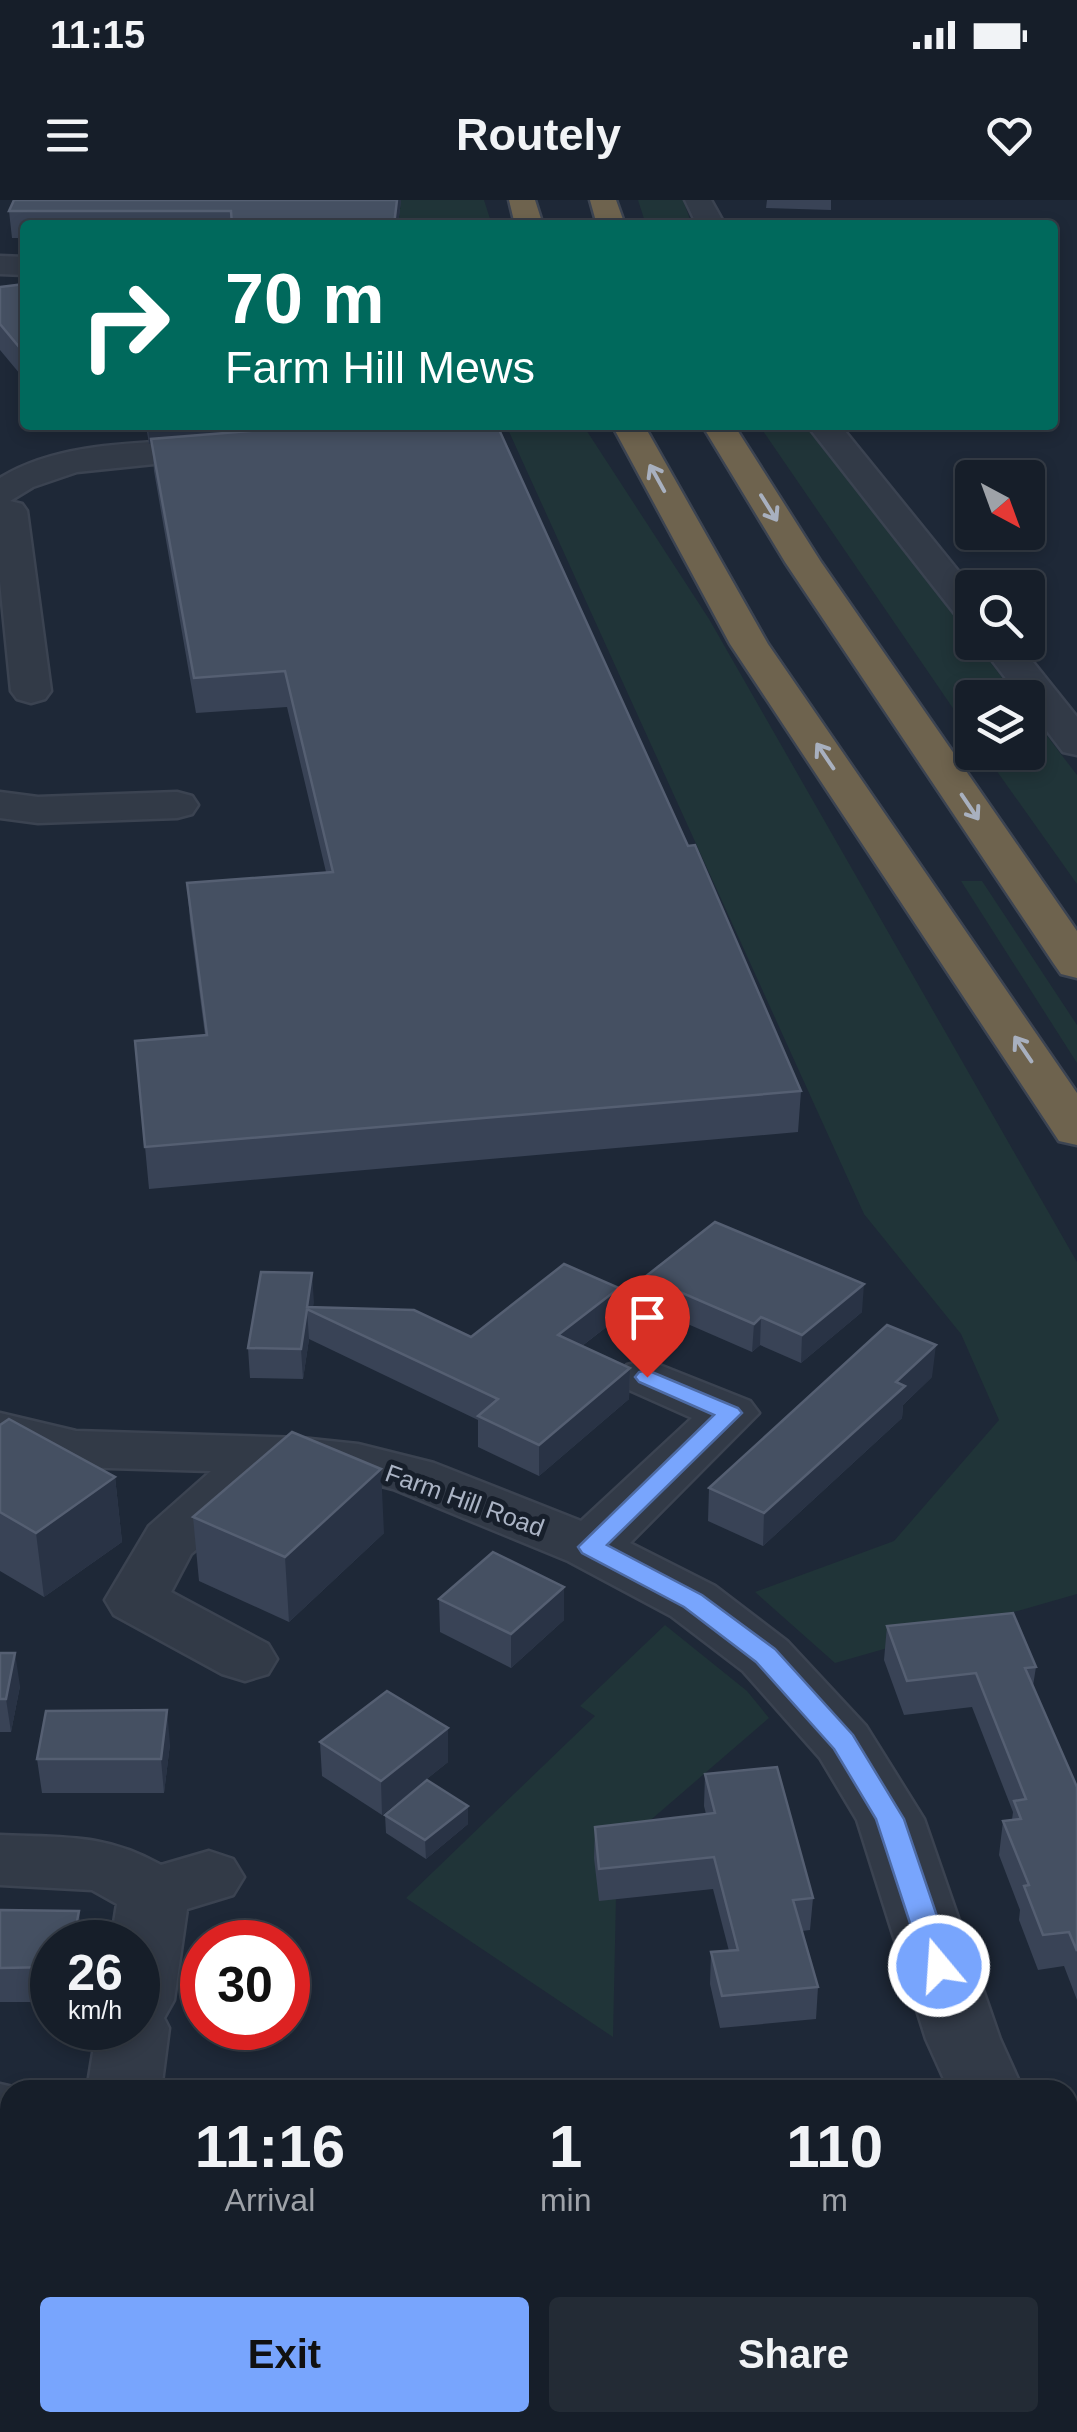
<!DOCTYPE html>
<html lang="en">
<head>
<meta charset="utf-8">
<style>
	body { margin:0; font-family:Arial,sans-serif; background:#232b35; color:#f1f3f6; height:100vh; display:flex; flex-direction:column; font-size:38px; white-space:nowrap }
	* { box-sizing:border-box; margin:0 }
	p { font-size:32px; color:#9ea2a8 }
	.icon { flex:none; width:55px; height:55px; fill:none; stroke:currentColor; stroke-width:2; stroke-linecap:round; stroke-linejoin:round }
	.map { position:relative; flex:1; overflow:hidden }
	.details { position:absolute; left:0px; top:1880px; width:1078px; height:352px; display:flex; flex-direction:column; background:#161e29; border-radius:30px 30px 0 0; box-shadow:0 5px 15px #0003,0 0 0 2px #353c46 }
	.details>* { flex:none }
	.hud { position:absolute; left:20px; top:20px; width:1038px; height:210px; border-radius:10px; box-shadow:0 5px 15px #0003,0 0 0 2px #353c46; background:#00695c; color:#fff; overflow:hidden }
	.needle { width:65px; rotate:139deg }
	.buttons { position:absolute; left:955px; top:260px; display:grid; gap:20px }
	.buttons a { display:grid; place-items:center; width:90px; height:90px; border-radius:10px; background:#161e29; box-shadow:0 5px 15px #0003,0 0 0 2px #353c46; font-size:50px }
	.speed { position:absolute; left:30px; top:1720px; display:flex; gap:20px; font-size:50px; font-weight:700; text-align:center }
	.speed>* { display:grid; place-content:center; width:130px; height:130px; border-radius:50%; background:#161e29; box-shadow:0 5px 15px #0003,0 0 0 2px #353c46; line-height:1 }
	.speed small { font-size:25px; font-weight:400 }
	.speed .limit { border:15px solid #d22; background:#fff; color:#111 }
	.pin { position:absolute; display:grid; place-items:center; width:85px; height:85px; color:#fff; margin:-102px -42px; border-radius:50% 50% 50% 0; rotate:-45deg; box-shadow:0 0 10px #0007 }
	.pin .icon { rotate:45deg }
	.me { position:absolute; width:110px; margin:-55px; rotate:342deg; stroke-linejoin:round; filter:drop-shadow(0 0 8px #0008) }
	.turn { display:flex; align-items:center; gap:35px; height:210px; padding:0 40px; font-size:45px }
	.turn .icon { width:130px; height:130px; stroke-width:2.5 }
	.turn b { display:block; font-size:70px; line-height:85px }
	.eta { display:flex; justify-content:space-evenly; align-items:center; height:170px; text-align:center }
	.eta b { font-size:60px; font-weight:800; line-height:70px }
	.button { display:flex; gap:20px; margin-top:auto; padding:20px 40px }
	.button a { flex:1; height:115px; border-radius:10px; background:#78a5fd; color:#111; font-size:40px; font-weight:800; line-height:115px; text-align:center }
	.button a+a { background:#232b35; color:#f1f3f6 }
	.status { display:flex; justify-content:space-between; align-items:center; height:70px; padding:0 50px; background:#161e29; direction:ltr }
	.status svg { height:28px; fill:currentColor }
	header { display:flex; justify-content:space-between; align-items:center; height:130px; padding:0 40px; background:#161e29; font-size:45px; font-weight:800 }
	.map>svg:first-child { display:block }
	.green { fill:#203438 }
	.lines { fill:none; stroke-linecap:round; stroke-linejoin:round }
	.minor-casing { stroke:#3b4351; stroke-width:5 }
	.highway-casing { stroke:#3c4452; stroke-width:5 }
	.minor { fill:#323a47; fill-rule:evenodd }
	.highway { fill:#6e634e; fill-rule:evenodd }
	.wall { fill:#394356 }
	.shaded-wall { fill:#293345 }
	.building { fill:#455062; stroke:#555f72; stroke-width:2.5 }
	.oneway { stroke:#a8b0bf }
	.route { fill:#78a5fd; stroke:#4e6ba4; stroke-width:2.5 }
	.labels { text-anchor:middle; stroke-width:10; stroke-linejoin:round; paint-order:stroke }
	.street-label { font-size:25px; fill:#abb4c5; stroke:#171f2b }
</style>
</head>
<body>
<div class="status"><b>11:15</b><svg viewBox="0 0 49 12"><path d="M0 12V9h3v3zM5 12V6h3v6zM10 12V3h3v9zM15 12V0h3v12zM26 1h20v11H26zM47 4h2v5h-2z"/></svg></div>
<header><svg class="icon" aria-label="menu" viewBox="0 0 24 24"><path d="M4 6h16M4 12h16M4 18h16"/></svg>Routely<svg class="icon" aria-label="heart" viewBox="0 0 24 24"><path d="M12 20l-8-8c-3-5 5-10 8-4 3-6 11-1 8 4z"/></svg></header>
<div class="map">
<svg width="1077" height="2232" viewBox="0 0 1077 2232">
	<rect width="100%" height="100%" fill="#1e2837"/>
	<!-- green -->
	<path class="green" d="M401 0H484L492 25H398Z
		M638 0H683L692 25H646Z
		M506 225H583L709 419 1077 1062V1394L835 1463 755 1392 894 1341 999 1220 961 1134 864 1014Z
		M759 225H808L1017 497 972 498V536Z
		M1028 511 1077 575V684L984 553 1028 552Z
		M961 681H982L1077 825V863Z
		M665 1425 747 1491 769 1518 617 1649 613 1837 406 1698 595 1516 580 1506Z"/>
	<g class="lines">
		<defs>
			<path id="minor" d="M685 0H711L725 25H697Z
				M0 56 25 57V75L0 74Z
				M807 225H840L972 388V422L959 419Z
				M229 238 241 241 246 248 241 255 77 272 33 287 10 301 22 304 27 311 51 491 45 499 31 503 17 499 11 491 0 381V278C64 238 156 244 229 238Z
				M978 442H1017L1077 517V555L1063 552 1028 506V498H1021Z
				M0 592 38 597 177 592 192 596 198 605 192 614 177 618 38 623 0 618Z
				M647 1160 750 1201 759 1213 630 1343 715 1386 787 1441 866 1526 924 1619 1000 1839 1023 1890H949L926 1839 857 1620 820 1558 743 1471 671 1416 568 1361 393 1289 358 1280 269 1273 243 1310 191 1354 171 1392 268 1444 277 1459 268 1474 245 1481 222 1474 114 1415 105 1400 149 1326 211 1271 76 1267 0 1249V1213L76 1231 301 1238 358 1244 434 1263 581 1321 692 1218 627 1189 619 1177 627 1165Z
				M0 1635C63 1638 104 1633 161 1665L209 1651 233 1659 244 1677 233 1695 187 1709 174 1800 164 1818 169 1828 161 1890H87L97 1828H138V1742H111L117 1704 92 1690 0 1685Z
				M0 1884 26 1890H10V1945L0 1944Z
				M1068 2038 1077 2041V2178L1068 2181Z
				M1068 2187 1077 2191V2232H1019L1020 2222H1068Z
				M38 2222H121V2232H37Z"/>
			<path id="highway" d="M509 0H535L543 25H515Z
				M590 0H616L625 25H597Z
				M612 225H644L768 444 1077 893V945L1059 941 730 444Z
				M702 225H734L821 362 1077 731V778L1061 774 1054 764 785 362Z"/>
		</defs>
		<!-- minor casing -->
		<use href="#minor" class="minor-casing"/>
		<!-- highway casing -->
		<use href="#highway" class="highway-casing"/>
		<!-- minor -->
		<use href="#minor" class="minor"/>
		<!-- highway -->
		<use href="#highway" class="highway"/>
	</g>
	<!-- wall -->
	<path class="wall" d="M401 0 398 25H25V38H12L9 11Z
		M767 0H831V10L766 8Z
		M25 84V180L0 150V87Z
		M146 225H317L801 891 798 932 149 989 135 841 205 835 190 721 187 683 326 672 287 507 196 513 154 271 152 243 149 244Z
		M312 1073 313 1108 471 1137 618 1118 582 1146 630 1168 629 1199 539 1276 478 1247V1220L309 1139 303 1179 250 1178 248 1148Z
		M645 1077 862 1112 801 1163 760 1145 752 1152 644 1105Z
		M932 1177 903 1205 902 1218 763 1346 708 1321 709 1288Z
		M0 1225 115 1277 122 1342 44 1397 0 1371Z
		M193 1317 384 1333 289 1422 199 1381Z
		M564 1387V1420L511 1468 440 1432 439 1399Z
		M887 1426 1036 1467 1033 1486 1077 1587V1800L1064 1766 1038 1770 1019 1720 1020 1710 999 1655 1003 1621 1012 1620 1013 1612 972 1507 904 1515 884 1460Z
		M0 1453 20 1486 11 1532H0Z
		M448 1528V1562L382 1615 322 1576 320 1542Z
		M170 1544 164 1593H42L37 1559Z
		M705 1574 813 1698 810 1730 802 1731 818 1787 816 1819 720 1828 710 1784 711 1752 729 1751 713 1689 599 1701 594 1658 595 1627 706 1614 704 1606Z
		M468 1606V1624L426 1659 386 1633 385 1615Z
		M0 1710 52 1742V1802H0Z
		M209 2222H322L321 2232H210Z"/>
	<!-- shaded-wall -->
	<path class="shaded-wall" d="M397 0H401L398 25H394Z
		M148 225H317V229L149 244Z
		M312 1073 314 1103 312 1111 307 1109Z
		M864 1084 862 1112 801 1163 802 1135Z
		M619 1088 618 1118 557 1165 558 1135Z
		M307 1109 309 1139 303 1179 301 1149Z
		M761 1117 760 1145 752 1152 754 1124Z
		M936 1145 932 1177 903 1205 902 1218 763 1346 764 1313 896 1182Z
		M630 1168 629 1199 539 1276V1245Z
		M381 1269 384 1333 289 1422 285 1357Z
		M115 1277 122 1342 44 1397 36 1333Z
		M564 1387V1420L511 1468V1434Z
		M15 1453 20 1486 11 1532 6 1499Z
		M167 1510 170 1544 164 1593 161 1559Z
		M448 1528V1562L382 1615 381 1581Z
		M468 1606V1624L426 1659 425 1640Z
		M79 1711 83 1742H73Z
		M317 2222H322L321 2232H318Z"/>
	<!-- building -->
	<path class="building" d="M14 0H397L394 25H232L231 11H9Z
		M25 84V154L0 124V87Z
		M324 225H497L688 646 695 645 801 891 145 947 135 841 207 835 187 683 333 672 285 471 194 478 151 239Z
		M715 1022 864 1084 802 1135 761 1117 754 1124 645 1077Z
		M564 1064 619 1088 558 1135 630 1168 539 1245 478 1216 498 1199 307 1109 301 1149 248 1148 261 1072 312 1073 307 1107 414 1110 471 1137Z
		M887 1125 936 1145 896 1182 905 1186 764 1313 709 1288Z
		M9 1219 115 1277 36 1333 0 1312V1225Z
		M292 1232 381 1269 285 1357 193 1317Z
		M493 1352 564 1387 511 1434 439 1399Z
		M1013 1413 1036 1467 1025 1468 1077 1587V1751L1069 1732 1043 1735 1024 1686 1029 1685 1003 1621 1021 1619 1014 1601 1026 1599 976 1473 907 1481 887 1426Z
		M0 1453H15L6 1499H0Z
		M387 1491 448 1528 381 1581 320 1542Z
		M167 1510 161 1559H37L46 1511Z
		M777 1567 813 1698 793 1700 818 1787 722 1796 711 1752 738 1750 714 1657 599 1669 595 1627 715 1613 705 1574Z
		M427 1580 468 1606 425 1640 385 1615Z
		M0 1710 79 1711 73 1742H52V1767L0 1768Z
		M752 2222H847L848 2232H752Z"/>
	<!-- one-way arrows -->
	<defs><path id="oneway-shaft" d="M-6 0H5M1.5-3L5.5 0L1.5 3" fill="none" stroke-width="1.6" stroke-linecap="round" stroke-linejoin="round" transform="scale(2.5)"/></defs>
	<g class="oneway">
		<use href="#oneway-shaft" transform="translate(657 278) rotate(-119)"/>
		<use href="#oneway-shaft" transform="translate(769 308) rotate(58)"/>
		<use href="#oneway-shaft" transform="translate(825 556) rotate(-124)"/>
		<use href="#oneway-shaft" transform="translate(970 607) rotate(56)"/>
		<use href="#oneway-shaft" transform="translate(1023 849) rotate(-124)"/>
	</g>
	<!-- route -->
	<path class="route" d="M647 1170 738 1208 742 1213 607 1345 702 1395 775 1449 853 1535 904 1619 954 1766 949 1773 939 1777 928 1773 924 1766 876 1619 834 1549 756 1462 684 1407 582 1353 578 1347 714 1215 639 1182 635 1177 639 1172Z"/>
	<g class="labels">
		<!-- street labels -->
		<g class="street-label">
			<text transform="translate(465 1300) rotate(20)" y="9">Farm Hill Road</text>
		</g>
	</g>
</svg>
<div class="buttons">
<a><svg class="needle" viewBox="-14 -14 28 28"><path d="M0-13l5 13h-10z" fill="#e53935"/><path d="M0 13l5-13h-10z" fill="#9ea2a8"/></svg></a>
<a><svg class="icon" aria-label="search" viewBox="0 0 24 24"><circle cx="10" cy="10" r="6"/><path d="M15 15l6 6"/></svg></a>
<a><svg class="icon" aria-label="layers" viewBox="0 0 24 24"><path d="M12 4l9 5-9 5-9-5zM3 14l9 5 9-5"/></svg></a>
</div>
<div class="speed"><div>26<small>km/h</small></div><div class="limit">30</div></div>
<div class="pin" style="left:647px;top:1177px;background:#d93025"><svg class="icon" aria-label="arrive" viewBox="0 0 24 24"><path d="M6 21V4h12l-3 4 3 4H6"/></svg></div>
<svg class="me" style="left:939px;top:1766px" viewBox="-20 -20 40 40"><circle r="17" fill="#78a5fd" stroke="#fff" stroke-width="3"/><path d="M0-11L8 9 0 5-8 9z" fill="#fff"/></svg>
<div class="hud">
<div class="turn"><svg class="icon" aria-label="right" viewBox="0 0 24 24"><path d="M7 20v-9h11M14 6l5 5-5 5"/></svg><div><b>70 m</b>Farm Hill Mews</div></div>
</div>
<section class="details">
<div class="eta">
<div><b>11:16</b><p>Arrival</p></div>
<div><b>1</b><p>min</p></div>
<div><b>110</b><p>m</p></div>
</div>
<div class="button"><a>Exit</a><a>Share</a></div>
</section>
</div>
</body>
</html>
